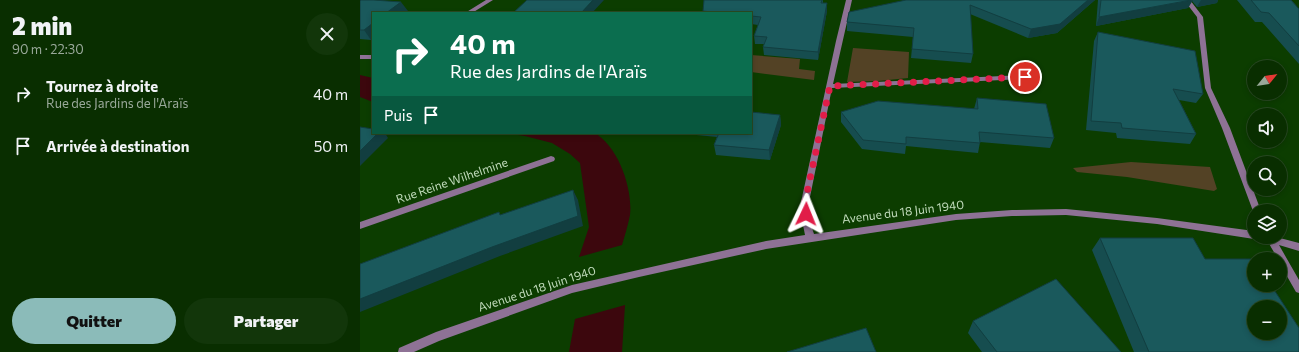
<!DOCTYPE html>
<html lang="fr">
<head>
<meta charset="utf-8">
<style>
	body { margin:0; font-family:Commissioner,sans-serif; background:#12360a; color:#f1f3f6; height:100vh; display:flex; flex-direction:column; font-size:15px; white-space:nowrap }
	* { box-sizing:border-box; margin:0 }
	p { font-size:13px; color:#99a899 }
	.icon { flex:none; width:22px; height:22px; fill:none; stroke:currentColor; stroke-width:2; stroke-linecap:round; stroke-linejoin:round }
	.map { position:relative; flex:1; overflow:hidden }
	.drawer { display:flex; flex-direction:column; background:#092e00; width:360px }
	.drawer>* { flex:none }
	.banner { position:absolute; left:12px; top:12px; width:380px; height:122px; border-radius:0px; box-shadow:0 2px 6px #0003,0 0 0 1px #294a22; background:#0b6e4f; color:#fff; overflow:hidden }
	.needle { width:26px; rotate:60deg }
	.fabs { position:absolute; left:887px; top:60px; display:grid; gap:8px }
	.fabs a { display:grid; place-items:center; width:40px; height:40px; border-radius:50%; background:#092e00; box-shadow:0 2px 6px #0003,0 0 0 1px #294a22; font-size:20px }
	.pin { position:absolute; display:grid; place-items:center; width:34px; height:34px; color:#fff; margin:-17px; border:2px solid #fff; border-radius:50%; box-shadow:0 1px 4px #0007 }
	.me { position:absolute; width:44px; margin:-22px; rotate:2deg; stroke-linejoin:round; filter:drop-shadow(0 0 3px #0008) }
	.turn { display:flex; align-items:center; gap:14px; height:84px; padding:0 12px; font-size:18px }
	.turn .icon { width:52px; height:52px; stroke-width:2.5 }
	.turn b { display:block; font-size:28px; line-height:34px }
	.then { display:flex; align-items:center; height:38px; padding:0 12px; background:#0003; gap:8px; font-size:15px }
	.round { display:grid; place-items:center; flex:none; width:42px; height:42px; border-radius:21px; background:#12360a }
	.head { display:flex; align-items:center; justify-content:space-between; height:68px; padding:0 12px }
	h1 { font-size:24px; font-weight:800; line-height:30px }
	.primary-button { display:flex; gap:8px; margin-top:auto; padding:8px 12px }
	.primary-button a { flex:1; height:46px; border-radius:24px; background:#8bbbb9; color:#111; font-size:16px; font-weight:800; line-height:46px; text-align:center }
	.primary-button a+a { background:#12360a; color:#f1f3f6 }
	ul { padding:0; list-style:none }
	li { display:flex; align-items:center; gap:12px; height:52px; padding:0 12px }
	li div { flex:1 }
	li b { display:block; font-size:15px }
	li em { font-style:normal }
	main { display:flex; flex:1; min-height:0 }
	.map>svg:first-child { display:block }
	.green { fill:#534225 }
	.water { fill:#3c070d }
	.lines { fill:none; stroke-linecap:round; stroke-linejoin:round }
	.street { fill:#8e7295; fill-rule:evenodd }
	.wall { fill:#164d4f }
	.shaded-wall { fill:#123e40 }
	.building { fill:#1a595c; stroke:#123e40; fill-rule:evenodd }
	.route { stroke:#e11d48; stroke-width:7; stroke-dasharray:0 12.6 }
	.labels { text-anchor:middle; stroke-width:3; stroke-linejoin:round; paint-order:stroke }
	.street-label { font-size:12px; fill:#c1dbbb; stroke:#0c3d00 }
</style>
</head>
<body>
<main>
<section class="drawer">
<div class="head"><div><h1>2 min</h1><p>90 m · 22:30</p></div><a class="round"><svg class="icon" aria-label="close" viewBox="0 0 24 24"><path d="M6 6l12 12M18 6L6 18"/></svg></a></div>
<ul>
<li><svg class="icon" aria-label="right" viewBox="0 0 24 24"><path d="M7 20v-9h11M14 6l5 5-5 5"/></svg><div><b>Tournez à droite</b><p>Rue des Jardins de l'Araïs</p></div><em>40 m</em></li>
<li><svg class="icon" aria-label="arrive" viewBox="0 0 24 24"><path d="M6 21V4h12l-3 4 3 4H6"/></svg><div><b>Arrivée à destination</b></div><em>50 m</em></li>
</ul>
<div class="primary-button"><a>Quitter</a><a>Partager</a></div>
</section>
<div class="map">
<svg width="939" height="352" viewBox="0 0 939 352">
	<rect width="100%" height="100%" fill="#0c3d00"/>
	<!-- green -->
	<path class="green" d="M493 48 549 52 548 78 518 81 487 82Z
		M391 55 440 59 439 69 455 71 454 80 391 72Z
		M771 162 850 167 857 189 854 191 767 177 717 172 713 168Z"/>
	<!-- water -->
	<path class="water" d="M0 75 13 78V102L0 97Z
		M144 133H234C258 145 273 189 270 215 268 225 265 235 262 245L219 257 229 227 220 163 210 154 192 143 165 136Z
		M265 305 262 352H209L215 319Z"/>
	<g class="lines">
		<!-- street -->
		<path class="street" d="M126 0H133L112 13H105Z
			M486 0H492L473 84 665 75 668 77 665 79 472 88 449 202 451 225 454 234 596 214 652 210 706 209 797 218 894 231V237L897 238 894 239 797 224 706 215 652 216 596 220 406 249 279 277 212 293 79 341 54 352H38L39 348 76 332 212 285 406 241 445 235 443 225 441 202 476 41Z
			M824 0H830L843 17 851 88 870 128 901 211H894V213L893 211 862 128 845 88 837 17Z
			M0 55H13V59H0Z
			M191 156 194 157 195 159 194 161 0 229V222Z
			M899 237H916L939 243V251L919 245 939 280V293L936 292 920 264V259H918L908 242 900 240Z"/>
	</g>
	<!-- wall -->
	<path class="wall" d="M463 0V3H467V11L458 60 404 55 403 47 404 44H395L394 36 398 25 391 24V13H343V11Z
		M546 0H735L697 33 668 38 610 14 613 54 611 63 551 58 553 37 487 31V22Z
		M738 0H858L857 3 837 7 832 1 828 8 736 26Z
		M877 0H931L939 9V64L902 22H895Z
		M0 1 48 11 11 40 0 39Z
		M738 32 843 94 836 103 819 100 836 134 830 144 757 138 756 133 726 130 734 41Z
		M617 98 694 138 690 148 620 142 618 153 546 146 545 154 502 149 481 122V112L614 109Z
		M420 115 421 125 410 160 356 155 354 145 357 137 316 133H391Z
		M740 238 845 259 939 352H774L732 250Z
		M613 321 761 352H622L608 333Z"/>
	<!-- shaded-wall -->
	<path class="shaded-wall" d="M233 0H244L232 13H221Z
		M728 0H735L697 33 668 38 671 29Z
		M833 0 828 8 736 26 739 17Z
		M841 0H858L857 3 837 7Z
		M41 2 48 11 45 13H26Z
		M467 3V11L458 60V52Z
		M13 23V38L11 40 4 30Z
		M420 115 421 125 410 160 409 150Z
		M18 133H25L28 138 0 166V151Z
		M213 190 218 200 223 226 140 256 0 312V299Z"/>
	<!-- building -->
	<path class="building" d="M1 0H14L41 2 26 13H13V23L4 30H0V1Z
		M167 0H233L221 13H153Z
		M344 0H462L461 3H467L458 52 403 47 407 37 394 36 401 17 391 16V13H359L343 11Z
		M546 0H728L700 24 671 29 610 5 613 54 552 49 554 28 487 22 489 12Z
		M741 0H831L739 17Z
		M891 0H931L939 9V46L909 13 901 12Z
		M738 32 835 51 843 94 813 89 836 134 762 128 761 123 731 121Z
		M617 98 686 104 694 138 619 132 620 143 546 137V144L503 140 481 112 518 101 618 109Z
		M391 112 420 115 409 150 354 145 359 133H391Z
		M0 127 13 129V133H18L0 151Z
		M213 190 218 216 132 247 0 299V264L139 212 140 215Z
		M740 238H833L845 259H894V285H911L939 328V352H789ZM894 307H920V333H894Z
		M696 279 761 352H637L613 321Z
		M506 328 516 352H427Z"/>
	<g class="lines">
		<!-- route -->
		<path class="route" d="M446 214 445 202 470 86 665 77"/>
	</g>
	<g class="labels">
		<!-- street labels -->
		<g class="street-label">
			<text transform="translate(92 181) rotate(-19)" y="4">Rue Reine Wilhelmine</text>
			<text transform="translate(543 212) rotate(-7)" y="4">Avenue du 18 Juin 1940</text>
			<text transform="translate(177 289) rotate(-18)" y="4">Avenue du 18 Juin 1940</text>
		</g>
	</g>
</svg>
<div class="fabs">
<a><svg class="needle" viewBox="-14 -14 28 28"><path d="M0-13l5 13h-10z" fill="#e53935"/><path d="M0 13l5-13h-10z" fill="#99a899"/></svg></a>
<a><svg class="icon" aria-label="sound" viewBox="0 0 24 24"><path d="M4 9h4l5-4v14l-5-4H4zM17 9q2 3 0 6"/></svg></a>
<a><svg class="icon" aria-label="search" viewBox="0 0 24 24"><circle cx="10" cy="10" r="6"/><path d="M15 15l6 6"/></svg></a>
<a><svg class="icon" aria-label="layers" viewBox="0 0 24 24"><path d="M12 4l9 5-9 5-9-5zM3 14l9 5 9-5"/></svg></a>
<a>+</a>
<a>−</a>
</div>
<div class="pin" style="left:665px;top:77px;background:#d93025"><svg class="icon" aria-label="arrive" viewBox="0 0 24 24"><path d="M6 21V4h12l-3 4 3 4H6"/></svg></div>
<svg class="me" style="left:446px;top:214px" viewBox="-20 -20 40 40"><path d="M0-17L14 15 0 8-14 15z" fill="#e11d48" stroke="#fff" stroke-width="4"/></svg>
<div class="banner">
<div class="turn"><svg class="icon" aria-label="right" viewBox="0 0 24 24"><path d="M7 20v-9h11M14 6l5 5-5 5"/></svg><div><b>40 m</b>Rue des Jardins de l'Araïs</div></div>
<div class="then">Puis<svg class="icon" aria-label="arrive" viewBox="0 0 24 24"><path d="M6 21V4h12l-3 4 3 4H6"/></svg></div>
</div>
</div>
</main>
</body>
</html>
